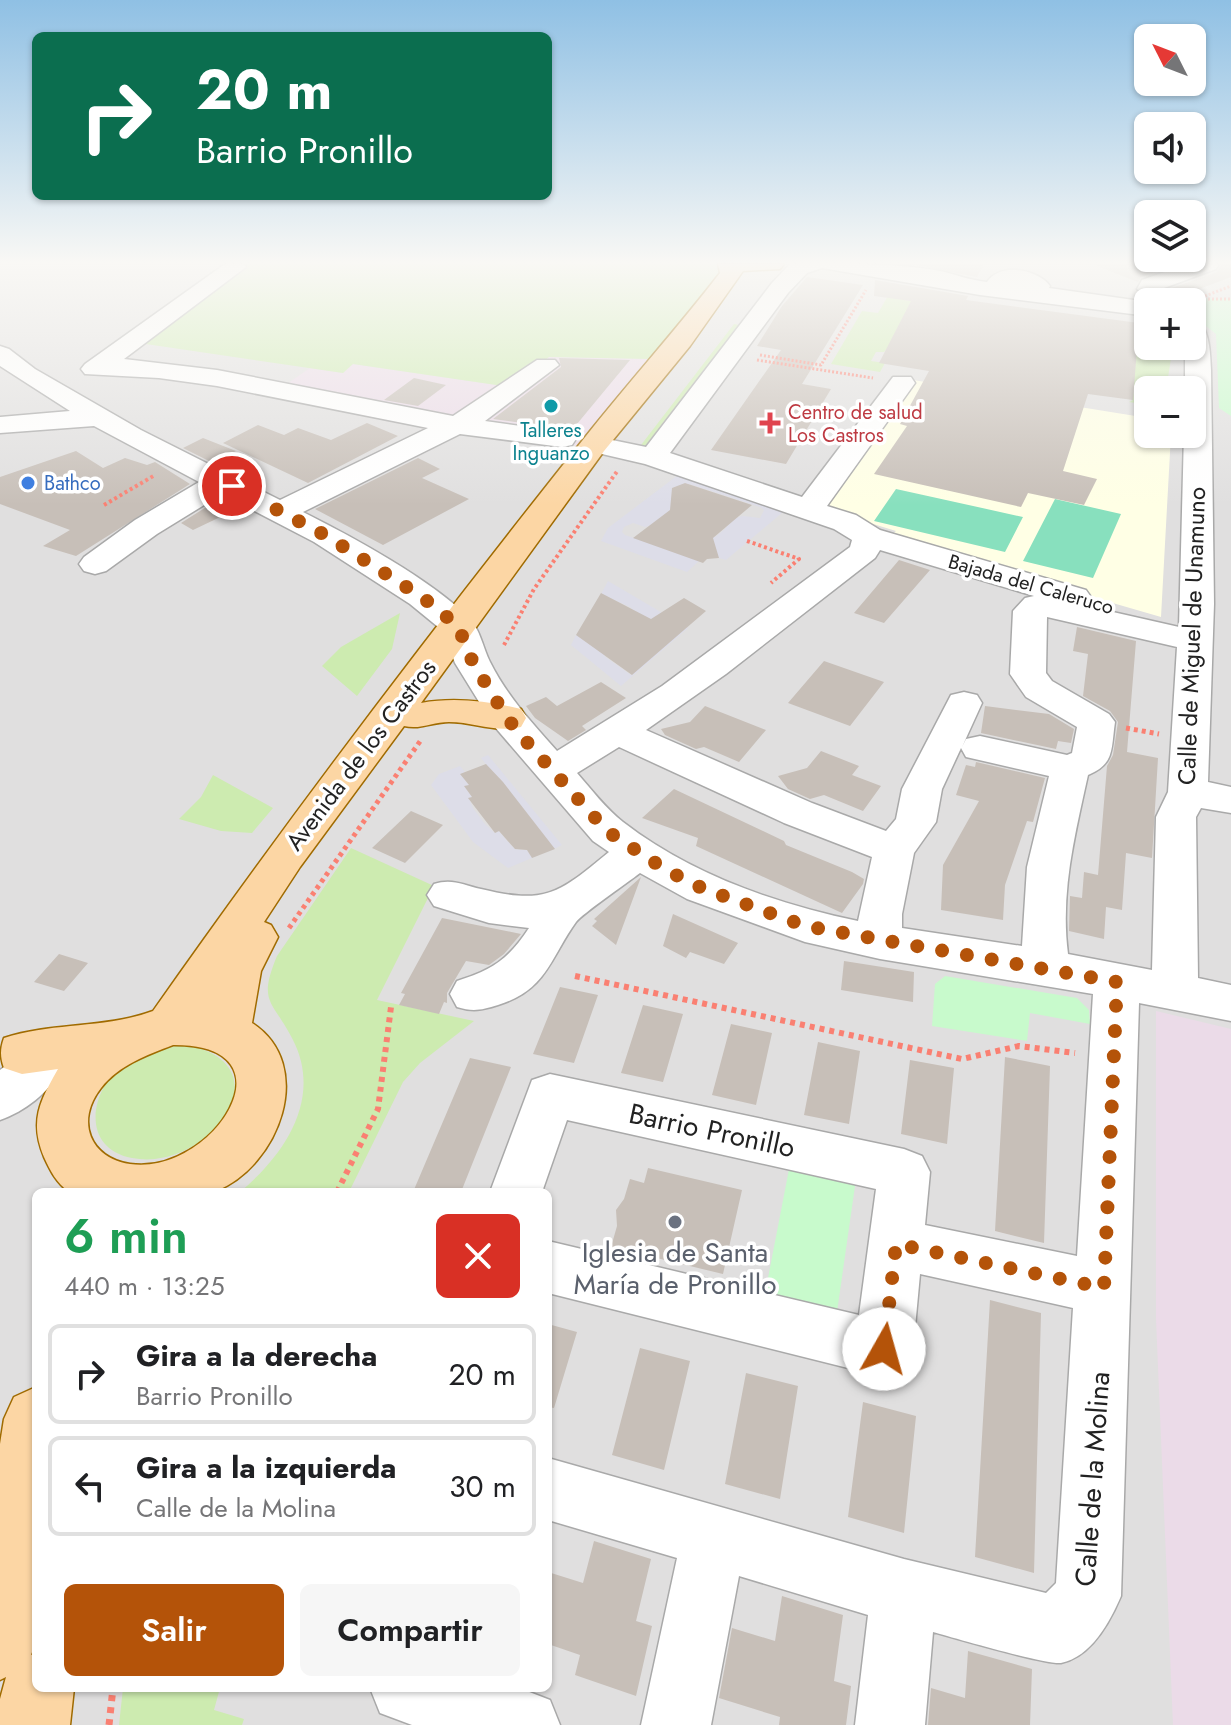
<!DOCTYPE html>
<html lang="es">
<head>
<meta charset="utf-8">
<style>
	body { margin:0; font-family:Jost,sans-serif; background:#f6f6f6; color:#202124; height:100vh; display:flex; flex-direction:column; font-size:30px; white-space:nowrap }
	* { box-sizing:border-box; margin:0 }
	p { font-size:26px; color:#757577 }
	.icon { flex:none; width:44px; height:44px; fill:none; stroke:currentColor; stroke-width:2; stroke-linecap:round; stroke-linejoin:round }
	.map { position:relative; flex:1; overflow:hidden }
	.panel { position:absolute; left:32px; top:1188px; width:520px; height:504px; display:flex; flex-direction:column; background:#fff; border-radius:12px; box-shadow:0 2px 6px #0004 }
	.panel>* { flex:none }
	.hud { position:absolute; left:32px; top:32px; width:520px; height:168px; border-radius:12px; box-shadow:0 2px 6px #0004; background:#0b6e4f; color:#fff; overflow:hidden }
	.needle { width:52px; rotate:312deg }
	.controls { position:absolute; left:1134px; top:24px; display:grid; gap:16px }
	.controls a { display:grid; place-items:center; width:72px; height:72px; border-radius:12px; background:#fff; box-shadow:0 2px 6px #0004; font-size:40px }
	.pin { position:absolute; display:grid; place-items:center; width:68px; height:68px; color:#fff; margin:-34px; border:4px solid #fff; border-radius:50%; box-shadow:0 2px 8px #0007 }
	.me { position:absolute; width:88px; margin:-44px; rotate:7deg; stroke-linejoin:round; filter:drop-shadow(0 0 6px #0008) }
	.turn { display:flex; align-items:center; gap:28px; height:168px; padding:0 32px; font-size:36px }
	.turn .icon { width:104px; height:104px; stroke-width:2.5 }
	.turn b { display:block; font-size:56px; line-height:68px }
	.round { display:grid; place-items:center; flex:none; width:84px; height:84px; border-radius:12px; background:#f6f6f6 }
	.head { display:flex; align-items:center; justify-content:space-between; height:136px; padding:0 32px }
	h1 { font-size:48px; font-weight:600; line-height:60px; color:#1e9e55 }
	.primary-button { display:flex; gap:16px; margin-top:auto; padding:16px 32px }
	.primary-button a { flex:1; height:92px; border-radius:12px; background:#b45309; color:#fff; font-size:32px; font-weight:600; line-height:92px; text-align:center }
	.primary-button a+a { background:#f6f6f6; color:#202124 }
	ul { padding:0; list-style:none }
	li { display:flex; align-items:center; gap:24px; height:100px; margin:0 16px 12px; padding:0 16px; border:4px solid #e0e0e0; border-radius:12px }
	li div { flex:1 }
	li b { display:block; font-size:30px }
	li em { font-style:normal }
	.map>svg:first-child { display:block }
	.residential { fill:#e0dfdf; fill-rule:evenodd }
	.industrial { fill:#ebdbe8 }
	.education { fill:#ffffe5 }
	.grass { fill:#cdebb0 }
	.park { fill:#c8facc }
	.pitch { fill:#88e0be }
	.plaza { fill:#dddde8 }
	.building { fill:#c7bfb8 }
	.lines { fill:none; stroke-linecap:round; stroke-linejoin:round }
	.minor-casing { stroke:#a9a9a9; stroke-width:3 }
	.major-casing { stroke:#a06b00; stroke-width:3 }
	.path-far4 { stroke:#fa8072; stroke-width:3; stroke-dasharray:2 2; stroke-linecap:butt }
	.path-far3 { stroke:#fa8072; stroke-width:4; stroke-dasharray:3 3; stroke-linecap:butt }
	.path-far2 { stroke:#fa8072; stroke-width:5; stroke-dasharray:4 4; stroke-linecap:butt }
	.path-far1 { stroke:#fa8072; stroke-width:6; stroke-dasharray:5 5; stroke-linecap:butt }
	.path { stroke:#fa8072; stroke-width:7; stroke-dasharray:6 6; stroke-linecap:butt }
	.minor { fill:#fff; fill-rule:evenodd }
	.major { fill:#fcd6a4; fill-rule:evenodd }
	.route { stroke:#b45309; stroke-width:14; stroke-dasharray:0 25.2 }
	.culture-dot { fill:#0f9aa8; stroke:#fff; stroke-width:3 }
	.health-dot { fill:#e0444e; stroke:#fff; stroke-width:3 }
	.shop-dot { fill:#3f7fe0; stroke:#fff; stroke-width:3 }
	.worship-dot { fill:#6b7280; stroke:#fff; stroke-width:3 }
	.labels { text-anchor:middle; stroke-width:7; stroke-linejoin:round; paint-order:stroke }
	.far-health-label { font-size:20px; fill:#be3a42; stroke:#fff; text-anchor:start }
	.far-culture-label { font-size:20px; fill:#0d838f; stroke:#fff }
	.far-shop-label { font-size:20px; fill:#366cbe; stroke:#fff; text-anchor:start }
	.far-street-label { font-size:20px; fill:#222; stroke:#fff }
	.street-label { font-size:24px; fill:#222; stroke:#fff }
	.near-street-label { font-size:28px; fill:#222; stroke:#fff }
	.near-worship-label { font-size:28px; fill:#5b616d; stroke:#fff }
</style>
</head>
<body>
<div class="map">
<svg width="1231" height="1725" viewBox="0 0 1231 1725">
	<rect width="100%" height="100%" fill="#f2efe9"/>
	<!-- residential -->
	<path class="residential" d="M0 264H1231V1725H0ZM1148 302H1192V346H1148ZM1148 390H1192V434H1148ZM36 1192H548V1688H36Z"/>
	<!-- industrial -->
	<path class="industrial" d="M549 357 651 359 577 446 284 386 310 368 343 373 352 364 510 387Z
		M1156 1011 1231 1029V1725H1173L1156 1319Z"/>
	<!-- education -->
	<path class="education" d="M913 380 1148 418V434H1171L1161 617 888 538 896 531 821 508Z"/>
	<!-- grass -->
	<path class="grass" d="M245 264H715L721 276 651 359 549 357 510 387 353 364 343 373 139 343Z
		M892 289 904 300 1145 333 1148 329V346H1173L1166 390H1148V405L1129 402 1133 400 1134 389 891 345 884 352H876L871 361 885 363 880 372 831 364 862 311 878 313Z
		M734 324 739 325 645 446 641 445Z
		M400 613 392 649 357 696 322 666 341 647Z
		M213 775 273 808 252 833 221 831 179 819 201 797Z
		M351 848 434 886 377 1000 474 1021 420 1063 403 1082 349 1192H240C284 1155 323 1099 293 1040 273 1000 257 1004 277 956Z
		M187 1045C289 1066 207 1173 132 1158 78 1148 90 1084 129 1061 146 1051 167 1046 187 1045Z
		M123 1688H220L214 1710 244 1719 242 1725H119Z"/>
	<!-- park -->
	<path class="park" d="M1155 298 1231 299V416L1219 408 1216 334 1192 315V302H1150Z
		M945 976 1077 998 1089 1010 1090 1024 1030 1013 1027 1041 932 1026 935 984Z
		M790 1164 856 1179 835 1326 762 1309Z"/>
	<!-- pitch -->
	<path class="pitch" d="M896 489 1023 517 1005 552 874 521Z
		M1055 499 1121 514 1093 578 1023 561Z"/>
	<!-- plaza -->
	<path class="plaza" d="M682 472 789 507 726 560 716 557 711 536 715 537 725 529 731 519 743 516 760 518 764 510 760 507 689 484 684 496 657 524 645 527 633 523 624 527 622 532 625 535 700 560 687 572 601 541 608 528Z
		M608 581 688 628 621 686 571 645 576 635 594 647 616 649 604 656 631 675 660 650 622 614 632 608 601 594Z
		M488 755 562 845 554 849 481 758Z
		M460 766 465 772 461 774 469 785 465 787 472 797 469 798 473 808 485 824 495 833 499 831 508 842 513 840 509 843 515 849 527 850 532 858 508 868 473 842 431 785 439 774Z"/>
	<!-- building -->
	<path class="building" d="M910 264H984L977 277Z
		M1098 264H1178L1141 277 1138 282 1097 266Z
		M1222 264H1231V277L1178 297 1170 294 1169 289 1217 272Z
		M807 277 863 285 802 384 831 389 786 464 711 450 781 350 757 346 782 306Z
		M875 280 968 296 966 300 1139 323 1133 400 1088 394 1063 471 1097 479 1084 505 1028 493 1021 507 874 474 907 426 900 424 929 371 879 363 911 301 874 296Z
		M559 358 630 360 572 430 493 419 561 367Z
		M414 378 446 385 418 406 384 400Z
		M367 423 398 436 308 483 223 443 258 425 284 435 298 428 331 440Z
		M203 438 236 451 213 463 183 448Z
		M76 451 103 468 125 458 147 465 155 462 190 484 76 556 43 546 70 530 0 504V477Z
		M418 458 440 469 422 478 469 499 383 545 315 509Z
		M685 483 752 505 713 538 719 558 707 559 703 563 633 538 670 510 672 488Z
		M219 499 237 509 193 530 181 523Z
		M899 560 930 570 884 623 854 613Z
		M601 593 651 619 684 598 706 611 632 675 576 635Z
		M1077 627 1136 641 1127 752 1158 758 1152 858 1126 853 1122 910 1106 907 1104 939 1069 931 1070 896 1082 898 1084 872 1098 875 1107 766 1113 755 1118 722 1110 711 1083 696 1088 654 1073 651Z
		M824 661 884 682 850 726 788 703Z
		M601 682 626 698 582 726 586 730 568 741 535 718 526 706 546 697 557 706Z
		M705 706 766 730 739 762 704 747 696 749 665 735 661 729 690 722Z
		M985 706 1049 714 1074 729 1071 743 1058 741 1056 749 981 733Z
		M821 751 859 766 852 775 881 786 863 811 824 795 810 799 788 789 778 776 807 768Z
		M976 762 1045 778 1033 822 1027 821 1005 885 1003 920 941 910 943 865 979 801 956 795 966 765 975 767Z
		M486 764 503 782 555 849 532 858 527 850 515 849 499 831 495 833 468 798 472 797 464 786 469 785 460 774Z
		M674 789 784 841 786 845 852 872 864 879 863 884 842 913 696 846 698 838 642 818Z
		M411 811 443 825 405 863 372 848Z
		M641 877 620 934 616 945 592 926 597 921 594 919Z
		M673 914 738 943 724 964 690 952 686 958 663 946Z
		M442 918 521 934 504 954 489 965 466 961 447 993V1003L444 1002 439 1014 399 1005 405 994 401 993Z
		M59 954 88 963 64 991 34 982Z
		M844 961 914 972 913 1002 841 990Z
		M560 987 598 995 574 1063 533 1054Z
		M643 1005 683 1014 663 1082 621 1073Z
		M731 1024 772 1033 756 1105 712 1095Z
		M818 1042 860 1051 849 1124 804 1115Z
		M1005 1057 1050 1066 1044 1243 995 1231Z
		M470 1058 511 1067 461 1192H413Z
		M910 1060 954 1068 947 1144 901 1134Z
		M648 1168 742 1190 723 1274 611 1247 617 1226 616 1210 624 1199 630 1179 644 1183Z
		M990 1300 1041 1313 1034 1573 975 1557Z
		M548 1324 577 1332 554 1408 548 1407Z
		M640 1348 690 1361 664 1470 612 1455Z
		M746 1373 798 1386 780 1499 725 1484Z
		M863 1402 916 1416 904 1533 848 1517Z
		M594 1541 651 1559 636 1621 652 1626 636 1696 575 1675 580 1655 548 1644V1572L583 1583Z
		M782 1596 843 1615 834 1681 851 1686 846 1725H779L780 1717 719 1698 732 1628 775 1641Z
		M968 1651 1032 1669 1030 1725H928L931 1688 965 1698Z"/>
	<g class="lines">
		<defs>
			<path id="minor" d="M225 264H244L246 267 124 359 217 370 453 416 537 360H555L559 365 485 421 572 433 576 439 572 445 562 447 460 434 303 512C351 536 432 580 469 618 480 629 483 648 490 662 507 696 532 723 557 751L662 686 850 547 852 540 834 529 645 464 602 454 598 448 602 442 612 440 646 447 772 283 790 264C840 264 890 262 940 271 955 274 968 280 987 282 1000 262 1038 269 1050 286L1049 288 1148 302V316L980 295 822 268 807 273 788 293 670 453 802 497 893 377H911L915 383 827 506 856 515 880 530 1086 590 1091 597 1082 605 1179 627 1184 434H1192V390H1185V346H1192V320L1201 322C1210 337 1210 352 1211 370L1214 604 1208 782 1231 787V813L1201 808 1196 817 1198 978 1231 985V1021L1139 1003 1121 1596C1110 1622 1091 1657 1061 1663 1047 1665 954 1638 933 1632L925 1725H855L868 1615 739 1576 711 1725H641L677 1558 548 1520V1458L904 1559 1046 1593 1056 1583 1073 1308 920 1274 913 1349 905 1369 884 1377 548 1293V1241L859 1315 876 1189 567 1120 542 1192H490L532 1080 550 1074 904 1149 922 1156 930 1172 925 1225 1077 1256 1093 994 880 959 805 942 687 899 640 873C627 883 582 914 576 922 550 958 547 990 498 1005 482 1010 473 1012 457 1007L450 994 457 981C492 970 508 960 529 928L489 923 434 906 427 895 434 884C452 878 463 885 481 889 547 905 559 893 609 852L593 841 494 726 455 663 443 631 410 604 314 542 222 494 157 534 106 571 95 574 84 571 79 564 84 557 135 520 199 482 94 426 0 433V417L70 411 0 366V346L9 349 35 369 141 430 280 500 428 428 217 386 159 378 85 374 81 369 85 364ZM880 550 1034 596 1025 598 1013 611 1010 674 1026 697 1077 727 1072 753 1067 755 980 736 966 739 962 747 982 703 977 695 964 692 951 695 902 789 896 819 886 831 812 803 646 730 726 674 875 558ZM1047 617 1177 647 1168 792 1156 817 1152 970 1068 954C1060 893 1075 834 1088 775 1115 764 1111 749 1115 722L1109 714 1052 681 1046 673ZM619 747 784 823 872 857 858 921C776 904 690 874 623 822 606 809 591 789 577 773ZM961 748 966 757 1049 776 1027 867 1022 946 902 928V914L914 853 936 822 942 789Z
				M1187 264H1219L1216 269 1164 288 1168 292 1164 297H1148L1137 289 1142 280Z
				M36 1050 53 1056 60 1070C49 1093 25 1111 0 1120V1070L19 1056Z
				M370 1688H519L550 1700 560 1725H412L380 1713Z"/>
			<path id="major" d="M718 264H784L780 269 743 271 690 346 604 451 421 703C454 697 488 701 521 709L526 718 521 727C496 733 474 722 449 722 433 722 420 730 404 726L300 867 264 922 271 925 278 937 261 971 252 1023C317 1065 279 1166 216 1191 206 1195 190 1192 179 1192 143 1192 106 1192 69 1192 56 1182 51 1172 44 1157 29 1121 40 1101 58 1069L22 1074 4 1068C0 1057 0 1049 4 1038 53 1022 104 1029 153 1011 290 816 434 627 582 441 627 384 676 330 720 273ZM173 1045C299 1044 212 1176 130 1164 90 1158 75 1121 101 1088 119 1065 147 1055 173 1045Z
				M36 1387V1641L31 1655 36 1653V1688H74L70 1725H0V1699L6 1677 0 1680V1444L4 1419 14 1397Z"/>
		</defs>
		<!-- minor casing -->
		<use href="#minor" class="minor-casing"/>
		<!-- major casing -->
		<use href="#major" class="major-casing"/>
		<!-- path-far4 -->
		<path class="path-far4" d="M1205 296 1231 286
			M1184 299H1231
			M760 355 821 365 866 290
			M757 360 873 378"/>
		<!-- path-far3 -->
		<path class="path-far3" d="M104 505 155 475
			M747 541 799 559 771 583
			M504 645 534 589 618 470"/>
		<!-- path-far2 -->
		<path class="path-far2" d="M1126 728 1159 734
			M289 928 421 740"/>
		<!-- path-far1 -->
		<path class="path-far1" d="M575 976 962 1059 1019 1046 1075 1053
			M337 1192 378 1109 391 1007"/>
		<!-- path -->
		<path class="path" d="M109 1725 113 1688"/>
		<!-- minor -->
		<use href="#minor" class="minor"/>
		<!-- major -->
		<use href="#major" class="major"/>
	</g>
	<!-- sky -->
	<linearGradient id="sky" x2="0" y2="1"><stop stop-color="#8fc0e4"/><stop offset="0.52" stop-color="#f9f8f5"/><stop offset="1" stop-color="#f9f8f5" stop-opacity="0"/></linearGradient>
	<rect width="1231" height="505" fill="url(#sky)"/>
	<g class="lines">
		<!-- route -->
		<path class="route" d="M232 486 325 535 422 597 458 626 473 663 507 718 525 740 607 831 666 870 702 888 805 926 1117 982 1104 1288 896 1244 884 1349"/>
	</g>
	<!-- markers -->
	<circle class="culture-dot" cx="551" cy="406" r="8"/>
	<path class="health-dot" d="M766 411h8v8h8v8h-8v8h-8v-8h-8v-8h8z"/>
	<circle class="shop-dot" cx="28" cy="483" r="8"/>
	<circle class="worship-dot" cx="675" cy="1222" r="8"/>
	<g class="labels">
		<!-- far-health labels -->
		<g class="far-health-label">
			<text x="788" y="419">Centro de salud<tspan x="788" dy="23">Los Castros</tspan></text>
		</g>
		<!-- far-culture labels -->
		<g class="far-culture-label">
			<text x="551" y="437">Talleres<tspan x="551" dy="23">Inguanzo</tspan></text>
		</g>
		<!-- far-shop labels -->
		<g class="far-shop-label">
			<text x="44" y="490">Bathco</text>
		</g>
		<!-- far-street labels -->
		<g class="far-street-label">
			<text transform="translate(1031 584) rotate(16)" y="7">Bajada del Caleruco</text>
		</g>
		<!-- street labels -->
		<g class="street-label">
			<text transform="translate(1192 636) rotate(-88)" y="8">Calle de Miguel de Unamuno</text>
			<text transform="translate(361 755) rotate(-53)" y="8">Avenida de los Castros</text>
		</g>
		<!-- near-street labels -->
		<g class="near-street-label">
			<text transform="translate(712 1130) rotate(12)" y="10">Barrio Pronillo</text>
			<text transform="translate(1092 1479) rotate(-86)" y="10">Calle de la Molina</text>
		</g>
		<!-- near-worship labels -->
		<g class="near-worship-label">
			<text x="675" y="1262">Iglesia de Santa<tspan x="675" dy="32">María de Pronillo</tspan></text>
		</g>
	</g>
</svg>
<div class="controls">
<a><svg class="needle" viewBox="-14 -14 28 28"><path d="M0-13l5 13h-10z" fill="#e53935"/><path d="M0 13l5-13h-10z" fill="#757577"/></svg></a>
<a><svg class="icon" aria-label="sound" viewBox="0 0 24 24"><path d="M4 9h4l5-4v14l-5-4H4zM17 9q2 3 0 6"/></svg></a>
<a><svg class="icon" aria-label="layers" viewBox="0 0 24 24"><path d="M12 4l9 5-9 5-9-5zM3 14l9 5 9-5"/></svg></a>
<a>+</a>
<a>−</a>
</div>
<div class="pin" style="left:232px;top:486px;background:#d93025"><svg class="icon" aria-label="arrive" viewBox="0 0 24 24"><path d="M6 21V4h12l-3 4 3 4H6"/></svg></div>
<svg class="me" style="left:884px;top:1349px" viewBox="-20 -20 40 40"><circle r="19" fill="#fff"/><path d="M0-13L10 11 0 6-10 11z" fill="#b45309"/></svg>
<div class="hud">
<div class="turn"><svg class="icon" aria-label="right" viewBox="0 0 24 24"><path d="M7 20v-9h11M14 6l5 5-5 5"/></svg><div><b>20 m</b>Barrio Pronillo</div></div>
</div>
<section class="panel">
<div class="head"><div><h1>6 min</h1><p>440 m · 13:25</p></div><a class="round" style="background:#d93025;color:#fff"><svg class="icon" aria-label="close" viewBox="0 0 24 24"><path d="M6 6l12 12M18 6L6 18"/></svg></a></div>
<ul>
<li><svg class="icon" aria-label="right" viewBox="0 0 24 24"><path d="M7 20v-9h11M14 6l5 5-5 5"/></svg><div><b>Gira a la derecha</b><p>Barrio Pronillo</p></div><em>20 m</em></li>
<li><svg class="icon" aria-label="left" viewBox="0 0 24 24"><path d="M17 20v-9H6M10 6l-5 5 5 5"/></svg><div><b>Gira a la izquierda</b><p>Calle de la Molina</p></div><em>30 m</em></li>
</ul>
<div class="primary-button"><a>Salir</a><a>Compartir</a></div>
</section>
</div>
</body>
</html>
